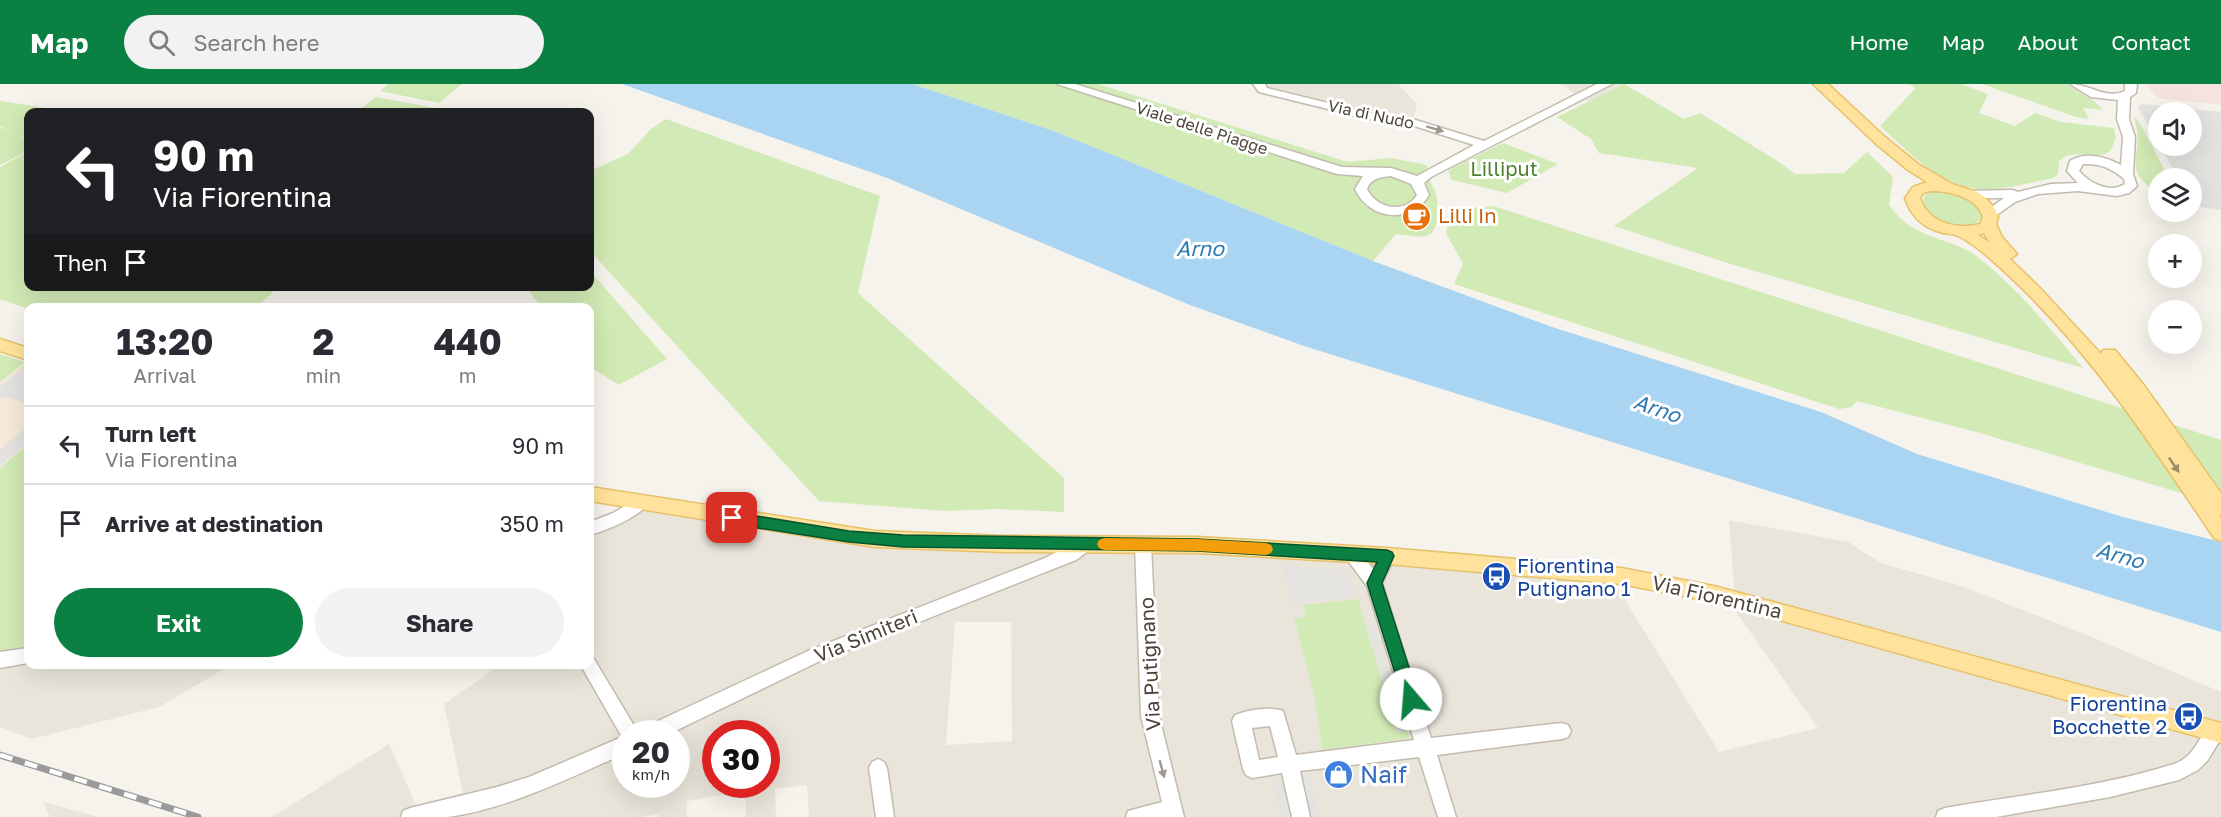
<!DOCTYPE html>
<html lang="en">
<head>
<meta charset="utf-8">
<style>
	body { margin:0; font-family:"Golos Text",sans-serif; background:#f2f2f3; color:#2b2b33; height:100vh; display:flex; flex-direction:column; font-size:22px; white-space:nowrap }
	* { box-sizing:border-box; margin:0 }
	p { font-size:20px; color:#7c7c81 }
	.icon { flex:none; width:33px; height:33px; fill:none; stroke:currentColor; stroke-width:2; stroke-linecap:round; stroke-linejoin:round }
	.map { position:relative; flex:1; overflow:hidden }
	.sheet { position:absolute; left:24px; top:219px; width:570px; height:366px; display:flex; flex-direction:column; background:#fff; border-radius:12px; box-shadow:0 6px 24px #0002 }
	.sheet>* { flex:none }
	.top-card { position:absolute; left:24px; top:24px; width:570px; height:183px; border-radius:12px; box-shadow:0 6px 24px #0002; background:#202124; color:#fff; overflow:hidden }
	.buttons { position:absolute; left:2148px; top:18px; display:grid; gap:12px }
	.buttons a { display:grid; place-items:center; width:54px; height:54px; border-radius:50%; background:#fff; box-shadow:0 6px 24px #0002; font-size:30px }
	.speed { position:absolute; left:612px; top:636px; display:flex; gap:12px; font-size:30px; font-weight:700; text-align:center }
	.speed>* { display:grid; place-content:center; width:78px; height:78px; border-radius:50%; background:#fff; box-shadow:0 6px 24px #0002; line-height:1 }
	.speed small { font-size:15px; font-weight:400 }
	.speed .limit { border:9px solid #d22; background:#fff; color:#111 }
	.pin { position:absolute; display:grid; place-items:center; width:51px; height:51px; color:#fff; margin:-26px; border-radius:12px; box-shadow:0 3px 9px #0006 }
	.me { position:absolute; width:66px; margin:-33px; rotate:342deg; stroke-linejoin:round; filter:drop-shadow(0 0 4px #0008) }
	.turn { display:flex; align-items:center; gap:21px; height:126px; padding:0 30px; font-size:27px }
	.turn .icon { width:78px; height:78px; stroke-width:2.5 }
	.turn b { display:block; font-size:42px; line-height:51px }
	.then { display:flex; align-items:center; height:57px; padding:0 30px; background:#0003; gap:12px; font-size:22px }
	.eta { display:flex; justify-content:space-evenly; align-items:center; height:102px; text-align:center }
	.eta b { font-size:36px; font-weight:700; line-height:42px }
	.button { display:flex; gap:12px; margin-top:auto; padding:12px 30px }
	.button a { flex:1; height:69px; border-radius:36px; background:#0b8043; color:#fff; font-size:24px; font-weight:700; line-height:69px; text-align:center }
	.button a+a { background:#f2f2f3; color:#2b2b33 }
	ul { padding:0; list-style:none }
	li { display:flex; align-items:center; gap:18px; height:78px; padding:0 30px; border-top:2px solid #e1e1e2 }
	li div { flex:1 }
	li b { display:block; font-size:22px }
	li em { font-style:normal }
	header { display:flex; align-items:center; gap:36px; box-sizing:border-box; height:84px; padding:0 30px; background:#0b8043; color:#fff }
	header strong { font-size:28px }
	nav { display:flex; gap:33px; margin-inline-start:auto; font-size:21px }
	.search { width:420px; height:54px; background:#f2f2f3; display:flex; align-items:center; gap:15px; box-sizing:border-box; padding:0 21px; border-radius:33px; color:#7c7c81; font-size:22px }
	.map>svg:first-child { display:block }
	.residential { fill:#eae5da; fill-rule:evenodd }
	.commercial { fill:#f7ead8 }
	.medical { fill:#f6e3e0 }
	.green { fill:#d2eab5 }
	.parking { fill:#e5e3e0 }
	.water { fill:#a9d4f2 }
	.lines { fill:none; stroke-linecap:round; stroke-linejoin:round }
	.minor-casing { stroke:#c2bbae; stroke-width:3 }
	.major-casing { stroke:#e6c16a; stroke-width:3 }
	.minor { fill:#fff; fill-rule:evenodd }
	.major { fill:#ffe39c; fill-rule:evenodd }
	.rail-casing { stroke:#9a9a9a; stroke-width:7 }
	.rail { stroke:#fff; stroke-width:4.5; stroke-dasharray:13; stroke-linecap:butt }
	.oneway { fill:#9c9892 }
	.oneway2 { fill:#9c8c66 }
	.route { fill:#0b8043; stroke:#07532c; stroke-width:1.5 }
	.slow { fill:#f59e0b }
	.labels { text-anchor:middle; stroke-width:6; stroke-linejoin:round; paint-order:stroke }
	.far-street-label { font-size:16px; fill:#4b4439; stroke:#fff }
	.park-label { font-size:20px; fill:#4a7f2a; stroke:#fff }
	.food-label { font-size:20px; fill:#c56008; stroke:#fff; text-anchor:start }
	.transit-label { font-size:20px; fill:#164399; stroke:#fff; text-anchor:start }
	.street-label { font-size:20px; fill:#4b4439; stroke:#fff }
	.water-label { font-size:21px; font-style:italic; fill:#2e7ab2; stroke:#fff }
	.near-shop-label { font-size:24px; fill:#366cbe; stroke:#fff; text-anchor:start }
</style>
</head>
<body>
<header>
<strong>Map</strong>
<div class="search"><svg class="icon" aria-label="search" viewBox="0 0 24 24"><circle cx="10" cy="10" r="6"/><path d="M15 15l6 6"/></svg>Search here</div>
<nav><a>Home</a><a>Map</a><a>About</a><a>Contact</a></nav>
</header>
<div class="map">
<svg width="2221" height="733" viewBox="0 0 2221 733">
	<rect width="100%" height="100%" fill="#f6f3ec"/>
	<!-- residential -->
	<path class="residential" d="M1254 0H1398L1417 20 1411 42 1369 37 1256 9Z
		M1560 0H1623L1588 18Z
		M624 424 877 464 947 467 1060 465 1231 470 1531 492 1615 500 1719 668 1818 644 1736 528 1729 436 1848 458 1881 479 1961 502 2087 551 2221 608V733H809L807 701 775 705 776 733H746V715L730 710 687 717V733H659L658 730 642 733H272L389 660 416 721 463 709 444 620 492 587 486 581 590 580V439ZM955 538H1011L1012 657 946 661ZM626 650H676V700H626ZM716 650H766V700H716Z
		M28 563V580L231 581 159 623 32 655 0 643V579L7 566Z
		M43 718 99 733H50Z"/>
	<!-- commercial -->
	<path class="commercial" d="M25 278 28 279V360L0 384V298Z"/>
	<!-- medical -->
	<path class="medical" d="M2145 0H2221V21L2158 14Z"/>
	<!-- green -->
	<path class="green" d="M388 0H462L439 19 380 7Z
		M912 0H1098L1348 78 1391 74 1427 81C1427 99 1430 94 1435 107 1438 115 1437 123 1437 131 1437 160 1417 152 1396 150L1373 177 1054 47Z
		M1624 0 1684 35 1700 29 1779 78 1795 90 1844 89 1867 68 1893 93 1889 121C1915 158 1949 151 1979 174 2019 206 2051 245 2083 284L1721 177 1614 142 1698 84 1599 69 1591 55 1557 33Z
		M1909 0H1961L1988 10 1979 29 2015 42 2035 29 2061 38 2114 44 2116 55C2114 58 2112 65 2109 68 2097 78 2075 62 2059 77L2058 90 2053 94C2032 98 2010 105 1989 105 1943 107 1911 70 1880 42L1916 4Z
		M1982 0H2066L2093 16 2103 26 2083 24 2089 35 2076 33Z
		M376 13 458 28H357Z
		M0 17 73 28H28V55L18 51 28 57V67L0 81V43L17 50 0 42Z
		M2133 32 2139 38 2169 94H2158V109C2116 82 2149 70 2133 32Z
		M666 35 880 112 858 209 1064 394V428L997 425 943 427 819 417 590 167V87L628 70 652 44Z
		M1503 59 1558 80 1507 109 1452 96 1448 87 1454 83Z
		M28 68V202L278 203 256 224H28V225L0 215V83Z
		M1932 108C1948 105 1985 113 1981 135 1964 152 1932 137 1922 119L1925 111Z
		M1493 122 2221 356V421L1980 349 1857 317 1852 323 1839 325 1454 200 1463 180 1446 149 1451 130 1465 125Z
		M590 187 667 275 619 301 590 283V224L541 223 526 203 590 202Z
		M0 270 25 278 0 298Z
		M28 360V563L0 567V384Z
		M1358 515 1397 648 1407 647 1409 654 1322 666 1315 614 1294 534 1306 533 1303 521Z"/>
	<!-- parking -->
	<path class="parking" d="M2142 20 2221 28V126L2194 122 2192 94H2178L2160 62H2192V28H2158V60L2138 23Z
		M26 281 28 282V323L26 319 4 313 0 316V302Z
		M28 342V358L0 382V365Z
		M1282 481 1348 487 1356 514 1292 519Z
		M1375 541 1407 647 1397 648 1366 542Z
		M1309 691 1320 733H1309L1299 693Z
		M1283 695 1292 733H1281L1273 696Z"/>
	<!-- water -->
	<path class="water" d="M622 0H912L1054 47 1373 177 1552 243 1821 328 1917 370 2123 433 2221 458V548L1304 262 1190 221 887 94Z"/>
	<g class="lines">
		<defs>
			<path id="minor" d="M1057 0H1075L1342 83 1391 84 1417 92 1474 61 1408 40 1369 35 1259 8 1253 0H1265L1267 4 1369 29 1409 34 1484 57 1597 0H1612L1431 93 1424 99 1429 111C1411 141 1369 136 1355 105L1363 92 1337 90ZM1391 92 1411 100 1417 111C1404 131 1376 124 1367 105 1371 94 1381 93 1391 92Z
				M2070 0C2090 0 2105 16 2125 7V0H2137L2136 9 2130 13 2129 35 2135 53 2133 90 2137 102 2129 109 2117 112 2078 107 2038 110 2015 118 1994 133H1986L1984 130 1986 127 2004 114H1967L1963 113 1961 110 1963 107 2013 106 2018 108 2051 100 2078 99 2067 87 2070 77C2085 67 2106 73 2121 81L2123 53 2117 35 2118 16 2091 13ZM2083 80C2099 79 2112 84 2124 95L2125 100C2109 110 2090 99 2079 87Z
				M640 413 645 415 648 419C640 433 605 447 590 451V438L613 429Z
				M1085 453 1091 455 1093 460 1091 465 1076 476 820 577 669 650H640L643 644 808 567 1045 474Z
				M1143 453 1149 455 1151 460 1159 632 1184 733H1126L1128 727 1162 718 1141 632 1135 460 1137 455Z
				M1351 463 1357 465 1373 485 1381 467 1387 465 1393 467 1395 472 1382 499 1431 654 1562 639 1568 641 1571 647 1568 653 1562 655 1437 671 1456 733H1438L1419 673 1300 687 1310 733H1292L1282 689 1252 694 1246 691 1243 685 1232 637 1235 631C1247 626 1271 622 1283 627L1296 671 1414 656 1367 502 1343 470 1345 465ZM1270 642 1278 673 1259 676 1252 644Z
				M28 564V579L0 584V568Z
				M590 573 594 575 639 650H626V669C571 693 506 726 447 733 432 733 416 733 401 733L403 727 410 724 497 703 529 693 622 653 580 580H590Z
				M2215 640 2221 642V654L2208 676 2198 686 2179 696 2110 713 1996 733H1936L1938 727 1945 724C2020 711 2102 703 2174 680 2198 672 2199 646 2215 640Z
				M878 675 884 678 887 684 894 733H876L869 684 872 678Z"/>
			<path id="major" d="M1813 0H1828L1885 53 1918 80 1952 100 1977 108 1986 114 1995 125 1998 133 1996 140 2002 153 2017 170 2010 175 2040 204 2101 270 2103 266H2115L2143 300 2221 409V431H2219L2221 434V457L2214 454C2152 361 2089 266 2007 190 1993 177 1977 162 1960 153 1955 150 1949 150 1943 149 1923 144 1911 133 1905 114L1913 103 1927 98 1908 86 1875 59ZM1931 107C1950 107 1977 113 1983 133L1980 140C1957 146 1928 139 1920 114L1923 109ZM1984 149 1990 159 1978 151Z
				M0 255 28 264V276L0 267Z
				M590 403 875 447 1005 452 1197 453 1387 464 1621 484 1714 502 2221 639V659L1714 518 1621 500 1387 480 1197 469 1005 468 875 463 590 417Z"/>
		</defs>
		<!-- minor casing -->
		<use href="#minor" class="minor-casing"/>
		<!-- major casing -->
		<use href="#major" class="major-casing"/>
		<!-- minor -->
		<use href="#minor" class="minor"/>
		<!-- major -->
		<use href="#major" class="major"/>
		<defs>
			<path id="rail" d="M0 671 198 733"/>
		</defs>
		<!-- rail casing -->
		<use href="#rail" class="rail-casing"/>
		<!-- rail -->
		<use href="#rail" class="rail"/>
	</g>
	<!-- one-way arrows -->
	<defs><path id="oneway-solid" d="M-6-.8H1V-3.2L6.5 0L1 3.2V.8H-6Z" transform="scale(1.5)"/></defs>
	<g class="oneway">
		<use href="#oneway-solid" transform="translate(1435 45) rotate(17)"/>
		<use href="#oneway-solid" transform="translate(1162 685) rotate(75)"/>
	</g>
	<use class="oneway2" href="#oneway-solid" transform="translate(2174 381) rotate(56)"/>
	<!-- route -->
	<path class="route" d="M732 428 849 447 903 451 1197 455 1387 466 1392 468 1394 472 1382 499 1419 615 1416 621 1411 623 1405 621 1403 615 1367 499 1377 478 1197 467 903 463 849 458 732 440 727 438 725 434 727 430Z"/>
	<!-- slow -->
	<path class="slow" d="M1104 454 1197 455 1266 459 1271 461 1273 465 1271 469 1266 471 1197 467 1104 466 1099 464 1097 460 1099 456Z"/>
	<!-- icons -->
	<defs>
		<symbol id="cafe-disc" viewBox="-11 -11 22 22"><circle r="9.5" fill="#e8710a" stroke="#fff"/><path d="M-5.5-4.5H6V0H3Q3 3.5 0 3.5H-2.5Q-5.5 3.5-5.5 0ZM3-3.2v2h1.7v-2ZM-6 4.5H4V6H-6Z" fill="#fff"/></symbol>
		<symbol id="bus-disc" viewBox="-11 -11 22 22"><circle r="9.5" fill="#1a4fb4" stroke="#fff"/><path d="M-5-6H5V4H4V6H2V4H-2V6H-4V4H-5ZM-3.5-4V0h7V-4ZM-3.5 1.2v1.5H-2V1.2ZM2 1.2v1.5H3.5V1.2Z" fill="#fff"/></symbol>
		<symbol id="shop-disc" viewBox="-11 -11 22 22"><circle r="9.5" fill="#3f7fe0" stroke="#fff"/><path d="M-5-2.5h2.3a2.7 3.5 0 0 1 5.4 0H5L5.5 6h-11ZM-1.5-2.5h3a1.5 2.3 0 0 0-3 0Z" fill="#fff"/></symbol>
	</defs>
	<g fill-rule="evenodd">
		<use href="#cafe-disc" x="1400" y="116" width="33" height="33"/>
		<use href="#bus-disc" x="1480" y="476" width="33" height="33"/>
		<use href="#bus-disc" x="2172" y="616" width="33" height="33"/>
		<use href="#shop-disc" x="1322" y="674" width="33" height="33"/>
	</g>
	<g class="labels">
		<!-- far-street labels -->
		<g class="far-street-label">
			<text transform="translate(1371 30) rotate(12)" y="6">Via di Nudo</text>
			<text transform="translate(1202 44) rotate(18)" y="6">Viale delle Piagge</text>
		</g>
		<!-- park labels -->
		<g class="park-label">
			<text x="1504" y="92">Lilliput</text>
		</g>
		<!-- food labels -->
		<g class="food-label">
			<text x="1438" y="139">Lilli In</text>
		</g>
		<!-- transit labels -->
		<g class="transit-label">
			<text x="1517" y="489">Fiorentina<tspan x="1517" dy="23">Putignano 1</tspan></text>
			<text x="2167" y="627" text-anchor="end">Fiorentina<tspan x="2167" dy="23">Bocchette 2</tspan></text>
		</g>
		<!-- street labels -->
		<g class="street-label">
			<text transform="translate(1717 513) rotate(13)" y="7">Via Fiorentina</text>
			<text transform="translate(866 552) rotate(-22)" y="7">Via Simiteri</text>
			<text transform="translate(1150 580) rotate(-93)" y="7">Via Putignano</text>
		</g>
		<!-- water labels -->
		<g class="water-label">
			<text x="1200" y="172">Arno</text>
			<text transform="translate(1657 325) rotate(19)" y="7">Arno</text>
			<text transform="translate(2120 472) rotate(16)" y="7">Arno</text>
		</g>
		<!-- near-shop labels -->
		<g class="near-shop-label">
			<text x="1360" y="699">Naif</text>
		</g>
	</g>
</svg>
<div class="buttons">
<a><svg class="icon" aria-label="sound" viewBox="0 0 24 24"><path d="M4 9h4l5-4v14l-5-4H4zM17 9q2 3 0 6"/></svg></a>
<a><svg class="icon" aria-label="layers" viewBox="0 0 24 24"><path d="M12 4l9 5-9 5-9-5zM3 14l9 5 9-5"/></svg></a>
<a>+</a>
<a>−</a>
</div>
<div class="speed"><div>20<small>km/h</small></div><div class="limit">30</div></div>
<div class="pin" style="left:732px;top:434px;background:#d93025"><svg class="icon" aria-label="arrive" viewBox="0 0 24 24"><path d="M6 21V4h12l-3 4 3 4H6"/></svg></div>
<svg class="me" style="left:1411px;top:615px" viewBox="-20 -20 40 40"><circle r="19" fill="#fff"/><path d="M0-13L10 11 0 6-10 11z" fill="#0b8043"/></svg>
<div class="top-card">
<div class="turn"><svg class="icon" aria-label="left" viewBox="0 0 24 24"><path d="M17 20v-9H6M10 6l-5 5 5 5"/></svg><div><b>90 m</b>Via Fiorentina</div></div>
<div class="then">Then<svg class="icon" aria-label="arrive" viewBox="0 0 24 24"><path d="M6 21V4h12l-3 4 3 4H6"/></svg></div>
</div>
<section class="sheet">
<div class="eta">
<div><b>13:20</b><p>Arrival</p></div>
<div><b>2</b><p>min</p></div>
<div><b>440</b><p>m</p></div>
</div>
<ul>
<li><svg class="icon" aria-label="left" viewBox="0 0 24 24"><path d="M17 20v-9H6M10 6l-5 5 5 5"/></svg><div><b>Turn left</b><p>Via Fiorentina</p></div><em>90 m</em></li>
<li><svg class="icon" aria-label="arrive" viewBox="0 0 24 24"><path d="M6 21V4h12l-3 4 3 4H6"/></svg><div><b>Arrive at destination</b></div><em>350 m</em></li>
</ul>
<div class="button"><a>Exit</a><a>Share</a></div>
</section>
</div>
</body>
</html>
